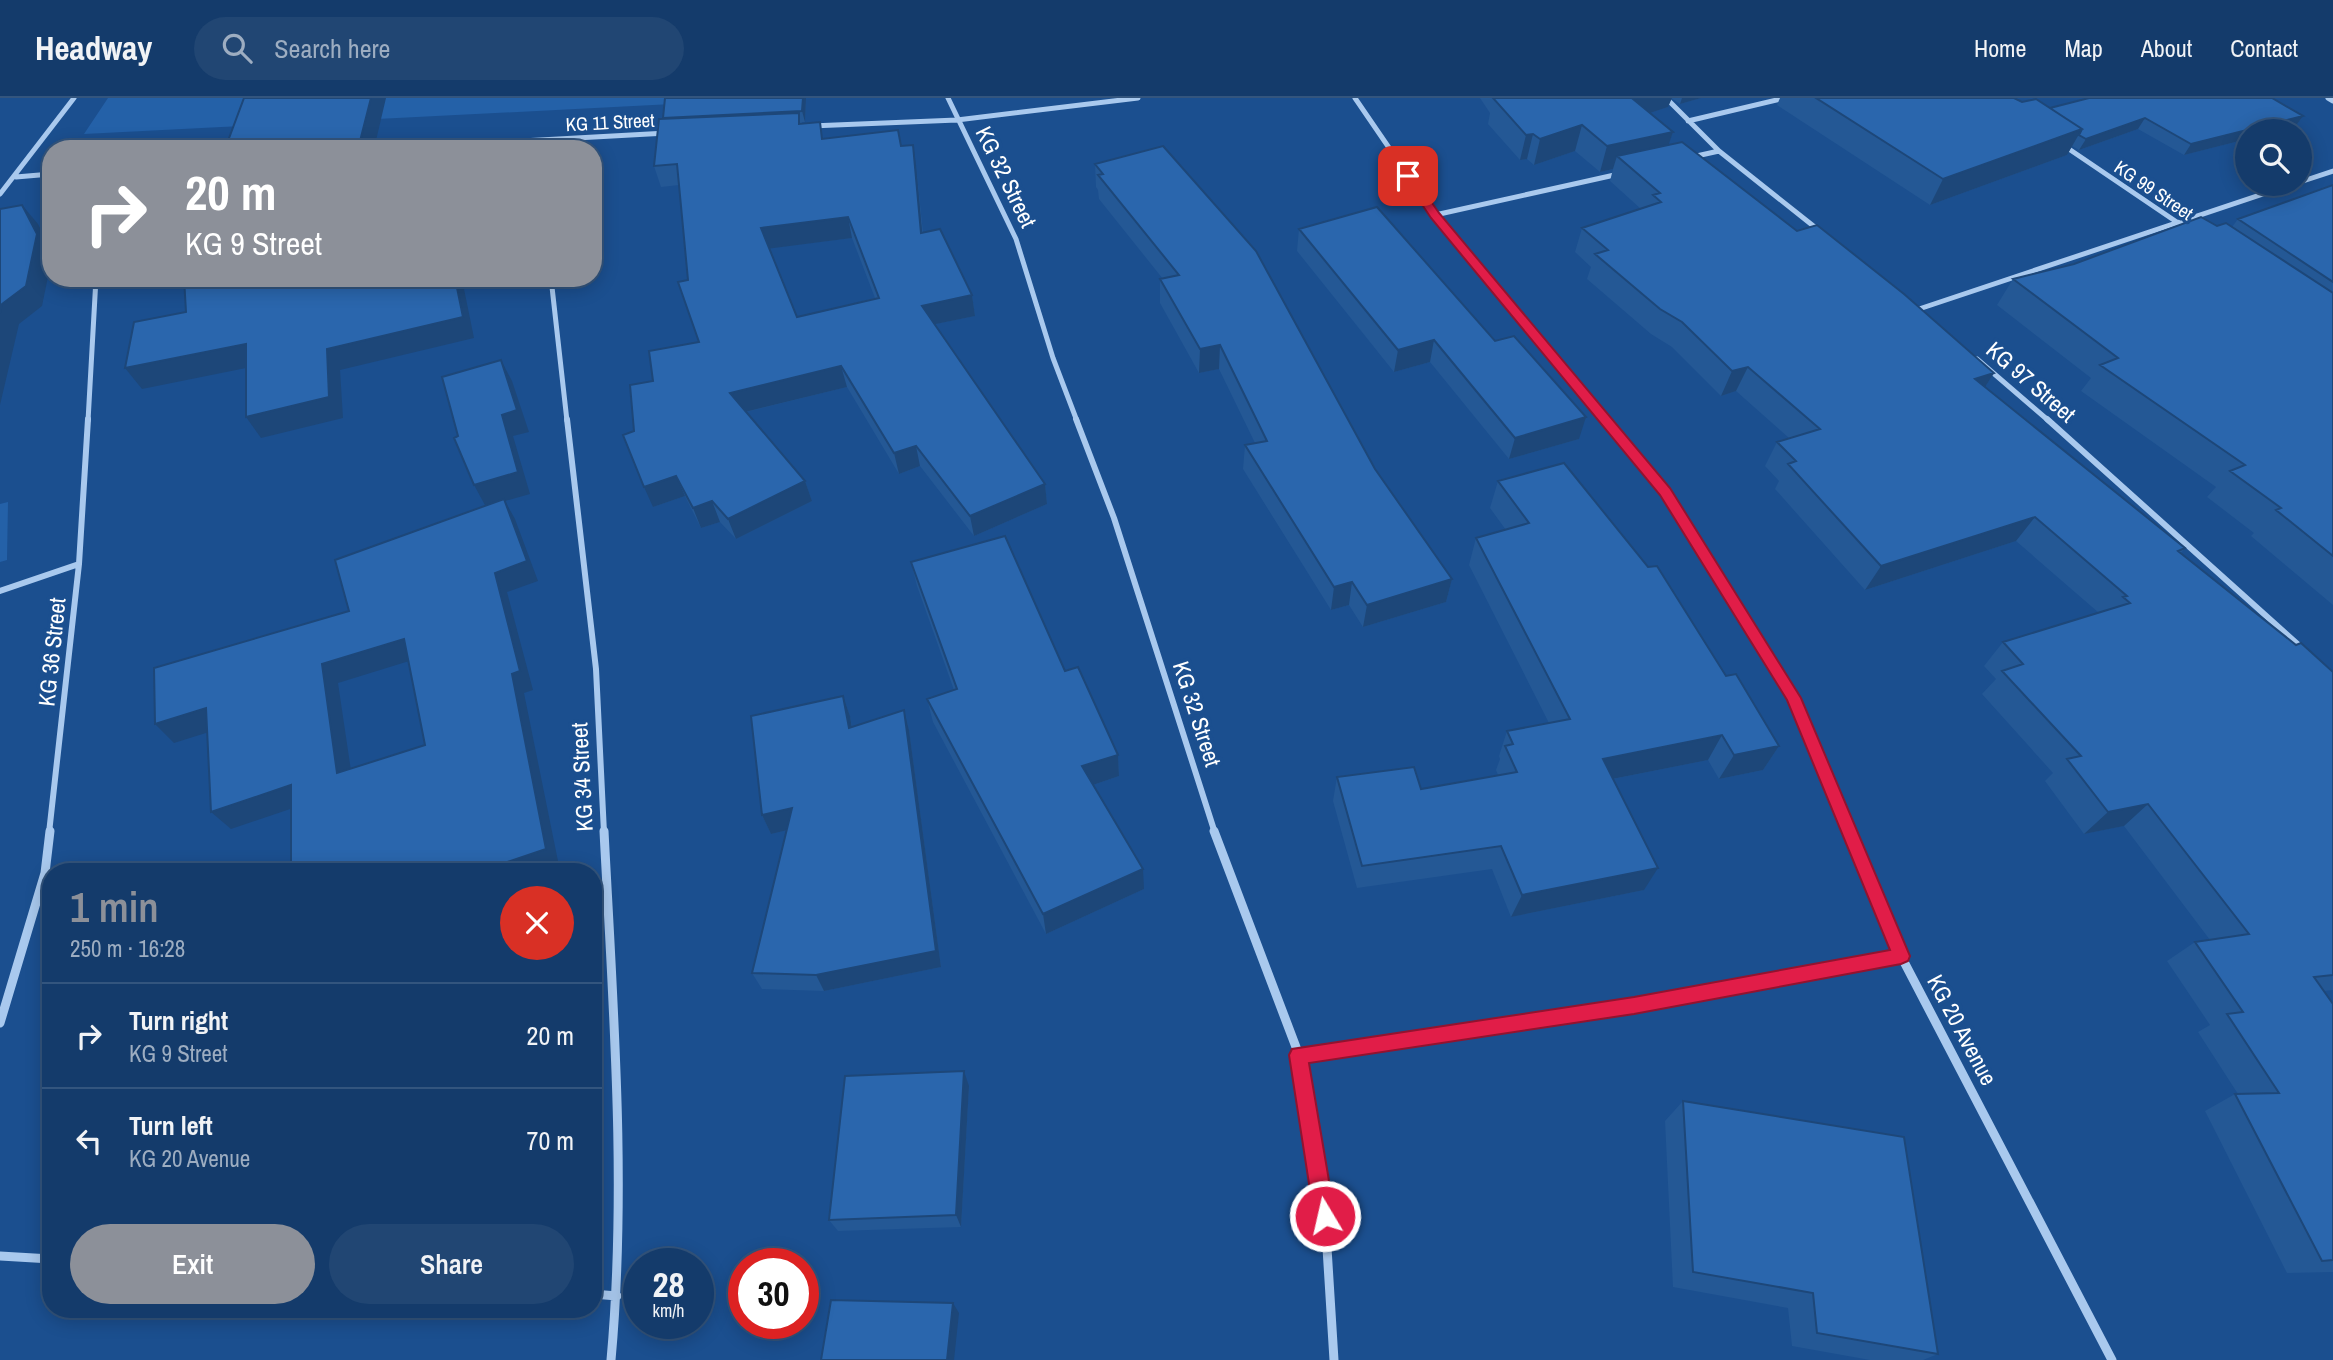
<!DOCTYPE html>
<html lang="en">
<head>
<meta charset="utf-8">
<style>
	body { margin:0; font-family:"Archivo Narrow",sans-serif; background:#214673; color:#f1f3f6; height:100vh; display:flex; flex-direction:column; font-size:26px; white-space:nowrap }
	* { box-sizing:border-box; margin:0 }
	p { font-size:23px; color:#9dadc1 }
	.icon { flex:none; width:38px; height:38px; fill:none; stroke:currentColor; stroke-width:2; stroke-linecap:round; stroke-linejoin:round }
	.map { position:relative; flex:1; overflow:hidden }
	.drawer { position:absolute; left:42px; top:765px; width:560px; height:455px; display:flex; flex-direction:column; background:#143b6b; border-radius:28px; box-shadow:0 4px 18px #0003,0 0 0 2px #33557e }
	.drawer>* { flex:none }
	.hud { position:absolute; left:42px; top:42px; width:560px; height:147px; border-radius:28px; box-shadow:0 4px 18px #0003,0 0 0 2px #33557e; background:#8c9099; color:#fff; overflow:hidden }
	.buttons { position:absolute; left:2235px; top:21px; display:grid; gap:14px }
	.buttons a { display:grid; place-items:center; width:77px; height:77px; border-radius:50%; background:#143b6b; box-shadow:0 4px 18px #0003,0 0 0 2px #33557e; font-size:35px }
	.speed { position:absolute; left:623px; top:1150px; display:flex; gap:14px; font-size:35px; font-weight:700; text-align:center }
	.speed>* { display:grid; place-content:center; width:91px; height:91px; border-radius:50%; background:#143b6b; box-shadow:0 4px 18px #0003,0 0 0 2px #33557e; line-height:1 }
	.speed small { font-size:18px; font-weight:400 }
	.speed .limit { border:10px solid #d22; background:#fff; color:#111 }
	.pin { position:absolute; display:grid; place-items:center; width:60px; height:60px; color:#fff; margin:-30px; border-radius:14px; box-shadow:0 4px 10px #0006 }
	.me { position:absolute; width:77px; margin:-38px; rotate:351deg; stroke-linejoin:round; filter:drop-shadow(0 0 5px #0008) }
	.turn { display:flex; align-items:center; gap:24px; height:147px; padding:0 28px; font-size:32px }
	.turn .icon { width:91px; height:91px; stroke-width:2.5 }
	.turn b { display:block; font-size:49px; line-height:60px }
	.round { display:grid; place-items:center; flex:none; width:74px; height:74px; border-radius:37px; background:#214673 }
	.summary { display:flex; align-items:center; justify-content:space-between; height:119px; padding:0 28px }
	h1 { font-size:42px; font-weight:600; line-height:52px; color:#8c9099 }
	.primary-button { display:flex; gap:14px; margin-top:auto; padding:14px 28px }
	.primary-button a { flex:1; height:80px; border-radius:42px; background:#8c9099; color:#fff; font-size:28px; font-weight:600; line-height:80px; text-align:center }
	.primary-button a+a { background:#214673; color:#f1f3f6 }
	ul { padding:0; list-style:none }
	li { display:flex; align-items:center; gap:21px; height:105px; padding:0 28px; border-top:2px solid #33557e }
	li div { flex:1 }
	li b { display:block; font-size:26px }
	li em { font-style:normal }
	header { display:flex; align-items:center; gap:42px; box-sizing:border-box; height:98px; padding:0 35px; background:#143b6b; border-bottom:2px solid #33557e }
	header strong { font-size:33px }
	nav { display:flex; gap:38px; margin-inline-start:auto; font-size:24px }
	.search { width:490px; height:63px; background:#214673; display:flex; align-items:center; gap:18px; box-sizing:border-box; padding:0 24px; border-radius:38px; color:#9dadc1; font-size:26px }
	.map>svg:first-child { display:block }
	.green { fill:#2461a8 }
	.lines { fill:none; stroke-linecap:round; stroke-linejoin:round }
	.street-far2 { stroke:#a9c9ee; stroke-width:5 }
	.street-far1 { stroke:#a9c9ee; stroke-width:6 }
	.street { stroke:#a9c9ee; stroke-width:9 }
	.wall { fill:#245895; fill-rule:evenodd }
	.shaded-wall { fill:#1d4779 }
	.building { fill:#2a66ad; stroke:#1d4779; stroke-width:2; fill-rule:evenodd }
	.route { fill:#e11d48; stroke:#92132f; stroke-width:2 }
	.labels { text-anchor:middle; stroke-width:7; stroke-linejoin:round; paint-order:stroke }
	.far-street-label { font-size:19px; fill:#fff; stroke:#1b4f8f }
	.street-label { font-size:23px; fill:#fff; stroke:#1b4f8f }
</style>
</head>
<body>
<header>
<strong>Headway</strong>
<div class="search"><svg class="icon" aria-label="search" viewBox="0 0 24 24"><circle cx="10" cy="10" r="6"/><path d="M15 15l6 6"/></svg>Search here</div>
<nav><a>Home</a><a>Map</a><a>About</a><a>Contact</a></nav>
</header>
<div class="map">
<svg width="2333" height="1262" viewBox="0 0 2333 1262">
	<rect width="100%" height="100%" fill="#1b4f8f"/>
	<!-- green -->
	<path class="green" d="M108 0H790L84 36Z
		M8 404 7 462 0 464V406Z"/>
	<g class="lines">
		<!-- street-far2 -->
		<path class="street-far2" d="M948 0 1016 141 1053 260 1077 323
			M1355 0 1435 117 1606 323
			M1666 0 1719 53 1821 134
			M2328 0 2333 3
			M1688 23 1785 0
			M811 28 957 22 1138 0
			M2063 47 2187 131
			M377 51 667 35
			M1692 59 1719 53
			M16 79 51 76
			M2300 84 2333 73
			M0 96 74 0
			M1435 117 1619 76
			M551 180 567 323
			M1919 211 2293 86
			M1977 261 2049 323
			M88 323 96 180"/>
		<!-- street-far1 -->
		<path class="street-far1" d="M567 321 596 571 604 735
			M1076 321 1114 420 1215 735
			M1605 321 1665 394 1794 600 1850 735
			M2047 321 2303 551
			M0 493 79 466
			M49 735 79 466 88 321"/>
		<!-- street -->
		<path class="street" d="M604 733C613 909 627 1087 611 1262
			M1214 733 1299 957 1325 1118 1334 1262
			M1849 733 1901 858 2112 1262
			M0 925 45 775 50 733
			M1299 957 1634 908 1901 858
			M0 1158 51 1161
			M593 1196 617 1198"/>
	</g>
	<!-- wall -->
	<path class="wall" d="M806 0 805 24H802V26L824 41 901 48 913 47 916 67 923 135 972 197 975 218 935 226 1045 386 1047 406 974 438 920 368 899 376 847 289 746 314 805 383 812 403 736 441 720 424 701 430 685 398 653 409 634 333 653 283 699 244 688 182 679 87 661 89 654 68 663 21ZM852 140 875 200 797 219 769 150Z
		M1480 0H1701L1680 6 1671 0 1668 9 1650 15 1673 34 1668 47 1797 133 1994 275 1985 289 2185 450 2181 455 2296 547 2333 574V892L2324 893 2333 906V1174L2287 1175 2205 1013 2235 996H2238L2198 934 2210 927 2167 863 2195 844 2210 842 2124 728 2084 736 2045 683 2053 675 1982 596 1996 581 1984 568 2003 544 2099 515 2016 443 1865 492 1775 391 1779 383 1765 368 1777 344 1789 340 1736 293 1721 298 1672 249 1651 236 1587 181 1591 169 1575 154 1582 130 1641 111 1610 83 1613 71 1600 74 1575 53 1534 67 1527 61 1520 62 1488 26 1490 15Z
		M1780 0H2014L2022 4 2050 10 2303 18 2295 29 2276 33H2247V41L2184 57 2138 31 2079 52 2072 48 2067 57 1930 107 1777 7Z
		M1095 66 1375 371 1452 481 1446 504 1363 529 1349 507 1331 512 1243 371 1245 347 1255 345 1219 271 1199 275 1160 205V181H1163L1099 101 1098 92 1096 89Z
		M2333 87V507L2251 438 2254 435 2207 399 2216 389 2081 293 2091 280 1997 207 2013 181 2217 128 2232 129 2238 121Z
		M1299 131 1495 243 1579 341 1509 361 1430 264 1394 274 1297 153Z
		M1498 383 1726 578 1779 648 1763 672 1719 681 1708 662 1613 681 1644 792 1511 819 1492 771 1357 790 1333 703 1337 679 1421 691 1498 677 1496 672 1500 661 1499 658 1507 633 1549 625 1469 467 1476 440 1506 432 1490 410Z
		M911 464 1065 573 1118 657 1119 678 1093 687 1144 791 1046 836 933 624 927 601 954 592 917 488Z
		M843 598 850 618 852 629 904 612 909 632 941 869 824 893 762 891 752 875 787 732 771 736 762 717Z
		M969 988 961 1129 838 1133 829 1122Z
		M1683 1003 1938 1256 1923 1262H1870L1792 1248 1788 1210 1673 1189 1665 1023Z"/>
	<!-- shaded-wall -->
	<path class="shaded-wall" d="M371 0H386L374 51H358Z
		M803 0H806L805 24 802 13Z
		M1637 0H1672L1668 9 1647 16 1633 1Z
		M1682 0H1701L1680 6Z
		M2303 18 2295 29 2276 33H2247V41L2184 57 2191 46Z
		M2145 20 2138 31 2079 52 2086 41Z
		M1582 27 1575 53 1534 67 1540 41Z
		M2082 31 2067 57 1930 107 1943 81Z
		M1673 34 1664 60 1617 58 1613 71 1600 74 1607 48Z
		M1533 36 1527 61 1520 62 1526 37Z
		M913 47 916 67 924 156 921 135Z
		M22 107 38 126 51 152V164L42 208 19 226 0 307V215Z
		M848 119 852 140 766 151 761 130Z
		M455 180H469L470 184 463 186 474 240 340 272 343 320 261 340 246 319 327 251Z
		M972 197 975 218 926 228 922 208Z
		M1434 242 1430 264 1394 274 1398 252Z
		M246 246 261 267 142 291 125 270Z
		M1220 247 1219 271 1199 275 1200 251Z
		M501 262 512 283 529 334 513 338 530 396 505 403 515 421 538 483 507 494 533 592 524 595 559 768 542 774H478L512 576 495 475 486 409 474 387 502 317Z
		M841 268 847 289 737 316 730 295Z
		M1748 269 1736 293 1721 298 1732 273Z
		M1994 275 1978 300 1975 281Z
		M1586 319 1579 341 1509 361 1515 340Z
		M916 348 920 368 899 376 894 355Z
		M676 378 685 398 653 409 644 389Z
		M805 383 812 403 736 441 728 421Z
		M1045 386 1047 406 974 438 970 418Z
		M712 403 720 424 701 430 693 410Z
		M2035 419 2016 443 1865 492 1881 468Z
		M1452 481 1446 504 1363 529 1367 507Z
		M1352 484 1349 507 1331 512 1334 489Z
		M404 541 419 560 338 585 354 693 337 675 322 566Z
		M843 598 850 618 855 650 849 630Z
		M206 610 225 629 174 645 155 626Z
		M904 612 909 632 941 869 824 893 816 877Z
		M1722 637 1708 662 1592 685 1603 661Z
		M1779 648 1763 672 1719 681 1734 657Z
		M1118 657 1119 678 1084 690 1082 668Z
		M291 687 308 705 231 731 211 714Z
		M2148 706 2124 728 2084 736 2108 714Z
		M792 710 800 729 771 736 762 717Z
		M1658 770 1644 792 1511 819 1522 797Z
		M1143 771 1144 791 1046 836 1043 816Z
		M964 973 969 988 961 1129 956 1117Z
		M953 1205 959 1215 954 1262H947Z"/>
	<!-- building -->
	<path class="building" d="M244 0H371L358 51H225Z
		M665 0H803L802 13 663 20Z
		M1493 0H1637L1633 1 1673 34 1607 48 1582 27 1540 41 1533 36 1526 37Z
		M1816 0H2014L2022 4 2036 1 2082 31 1943 81Z
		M2089 0H2272L2303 18 2191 46 2145 20 2086 41 2079 37 2082 31 2050 10Z
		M799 15V26L820 24 822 41 898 32 901 48 913 47 921 135 940 131 972 197 922 208 1045 386 970 418 916 348 894 355 841 268 730 295 805 383 728 421 712 403 693 410 676 378 644 389 623 337 634 333 630 287 653 283 649 253 699 244 678 184 688 182 677 66 654 68 659 21ZM848 119 879 200 797 219 761 130Z
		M1682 44 1797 133 1817 127 1904 196 1994 275 1975 281 2185 450 2178 453 2296 547 2301 545 2333 574V877L2314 879 2333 906V1162L2322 1163 2235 996 2279 995 2227 916 2243 914 2195 844 2249 836 2148 706 2108 714 2067 661 2081 658 2002 573 2023 566 2003 544 2130 505 2123 499 2127 498 2035 419 1881 468 1788 366 1796 363 1777 344 1820 331 1748 269 1732 273 1682 224 1660 211 1595 156 1608 152 1582 130 1661 104 1653 97 1660 95 1617 58Z
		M1163 48 1256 153 1375 371 1452 481 1367 507 1352 484 1334 489 1245 347 1267 343 1220 247 1200 251 1160 181 1179 177 1098 77 1103 76 1095 66Z
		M2333 87V184L2238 121Z
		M22 107 37 136 26 188 2 206 0 215V111Z
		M1377 109 1495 243 1514 238 1586 319 1515 340 1434 242 1398 252 1299 131Z
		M2201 119 2217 128 2226 125 2333 195V458L2276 412 2281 410 2230 373 2245 367 2100 267 2118 260 2013 181 2074 166Z
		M184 180H455L463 219 327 251 329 299 246 319V246L125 270 134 224 186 214Z
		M501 262 517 312 502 317 518 374 474 387 454 340 458 338 442 279Z
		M1564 365 1648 469 1657 468 1726 578 1736 576 1779 648 1734 657 1722 637 1603 661 1658 770 1522 797 1501 748 1362 768 1337 679 1414 669 1421 691 1517 674 1505 648 1513 646 1507 633 1570 621 1476 440 1529 425 1498 383Z
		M504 401 527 463 495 475 520 573 512 576 546 751 478 774H291V687L211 714 206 610 155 626 154 570 349 513 335 462ZM404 541 425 647 337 675 322 566Z
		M1005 438 1065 573 1078 569 1118 657 1082 668 1143 771 1043 816 927 601 957 591 911 464Z
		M843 598 849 630 904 612 936 853 816 877 752 875 792 710 762 717 751 618Z
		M964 973 956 1117 829 1122 845 978Z
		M1683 1003 1904 1039 1938 1256 1817 1235 1813 1195 1693 1174Z
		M831 1202 953 1205 947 1262H821Z"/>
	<!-- route -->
	<path class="route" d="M1404 76H1412L1439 115 1670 390 1801 600 1910 858 1908 863 1901 866 1634 916 1309 965 1335 1118 1332 1125 1325 1128 1317 1125 1314 1118 1289 957 1292 951 1634 899 1890 852 1787 602 1660 397 1431 120 1403 78Z"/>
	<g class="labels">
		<!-- far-street labels -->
		<g class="far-street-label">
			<text transform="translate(610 24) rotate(-3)" y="7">KG 11 Street</text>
			<text transform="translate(2154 92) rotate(34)" y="7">KG 99 Street</text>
		</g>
		<!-- street labels -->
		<g class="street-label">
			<text transform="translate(1006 79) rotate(64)" y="8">KG 32 Street</text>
			<text transform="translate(2031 284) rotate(41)" y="8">KG 97 Street</text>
			<text transform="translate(52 554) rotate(-84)" y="8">KG 36 Street</text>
			<text transform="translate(1197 616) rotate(72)" y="8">KG 32 Street</text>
			<text transform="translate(582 679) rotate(-93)" y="8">KG 34 Street</text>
			<text transform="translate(1962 932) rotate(62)" y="8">KG 20 Avenue</text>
		</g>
	</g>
</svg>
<div class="buttons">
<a><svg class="icon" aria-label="search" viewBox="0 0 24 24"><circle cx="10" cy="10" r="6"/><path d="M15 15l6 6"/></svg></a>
</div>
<div class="speed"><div>28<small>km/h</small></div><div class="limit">30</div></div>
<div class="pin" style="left:1408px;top:78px;background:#d93025"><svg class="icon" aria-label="arrive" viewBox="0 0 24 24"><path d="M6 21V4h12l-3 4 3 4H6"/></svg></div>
<svg class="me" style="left:1325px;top:1118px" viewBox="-20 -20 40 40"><circle r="17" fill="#e11d48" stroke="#fff" stroke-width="3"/><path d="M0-11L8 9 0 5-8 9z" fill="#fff"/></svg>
<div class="hud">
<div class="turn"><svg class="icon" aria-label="right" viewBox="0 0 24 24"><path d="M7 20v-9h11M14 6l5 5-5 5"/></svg><div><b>20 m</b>KG 9 Street</div></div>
</div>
<section class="drawer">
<div class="summary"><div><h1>1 min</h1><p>250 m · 16:28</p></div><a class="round" style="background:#d93025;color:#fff"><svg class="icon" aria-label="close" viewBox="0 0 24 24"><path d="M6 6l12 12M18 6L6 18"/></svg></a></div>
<ul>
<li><svg class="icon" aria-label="right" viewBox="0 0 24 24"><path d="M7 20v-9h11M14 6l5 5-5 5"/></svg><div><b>Turn right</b><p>KG 9 Street</p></div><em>20 m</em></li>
<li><svg class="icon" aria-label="left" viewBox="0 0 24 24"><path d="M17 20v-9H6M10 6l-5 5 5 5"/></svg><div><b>Turn left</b><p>KG 20 Avenue</p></div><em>70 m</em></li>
</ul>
<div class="primary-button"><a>Exit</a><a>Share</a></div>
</section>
</div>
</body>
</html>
